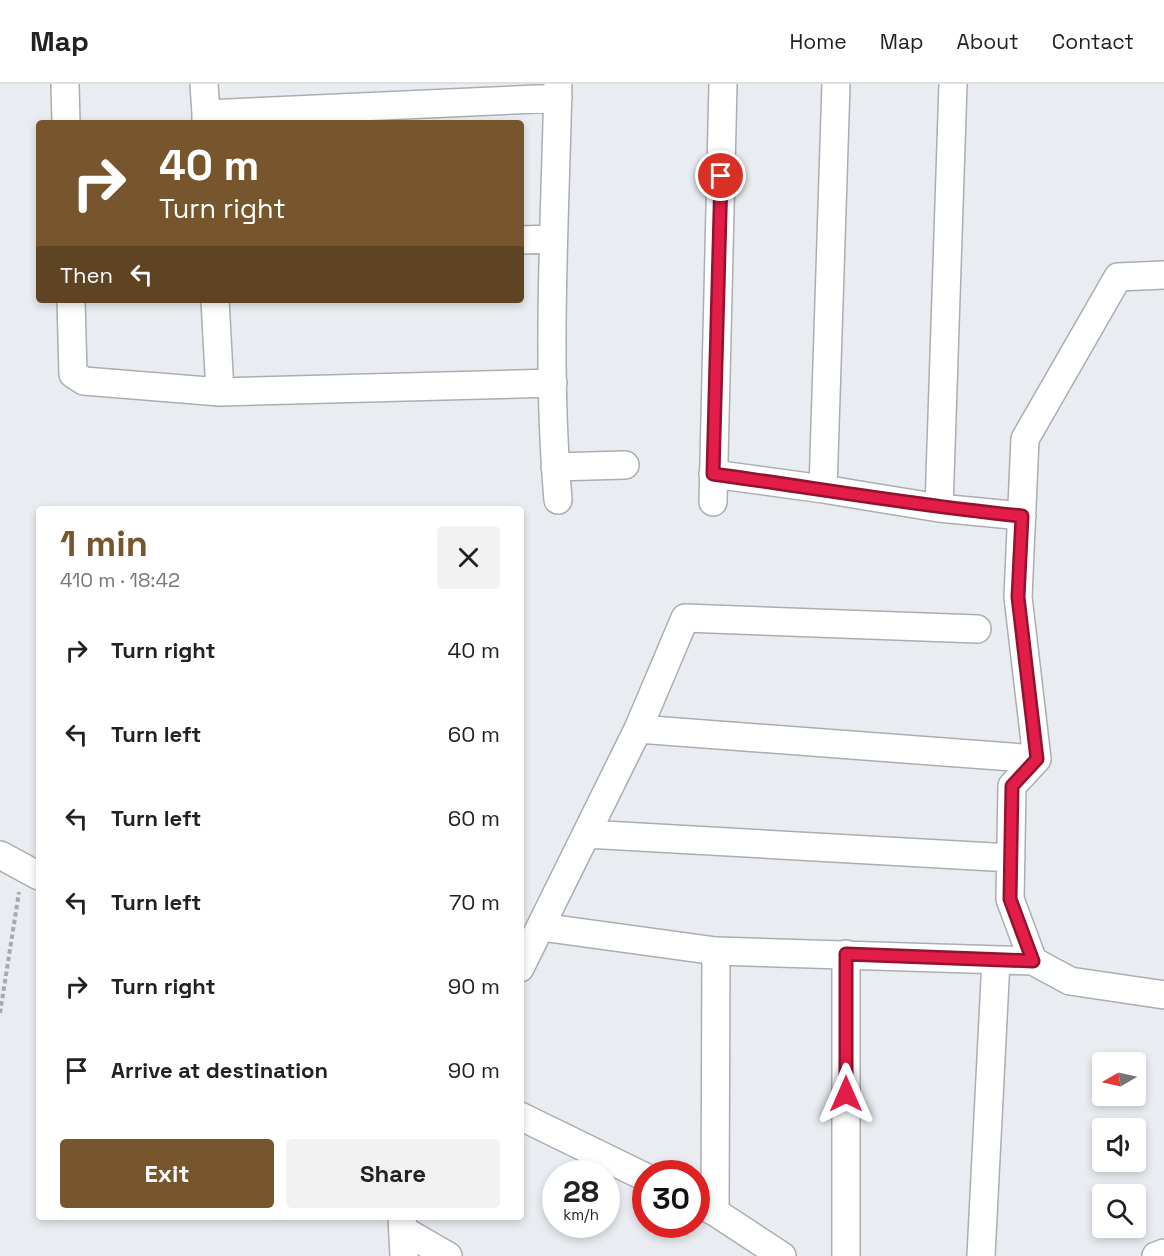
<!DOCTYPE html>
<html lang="en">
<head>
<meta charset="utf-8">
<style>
	body { margin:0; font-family:"Space Grotesk",sans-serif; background:#f2f2f2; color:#222; height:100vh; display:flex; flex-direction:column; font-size:22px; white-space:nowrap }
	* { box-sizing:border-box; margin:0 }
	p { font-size:20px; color:#767676 }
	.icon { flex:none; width:33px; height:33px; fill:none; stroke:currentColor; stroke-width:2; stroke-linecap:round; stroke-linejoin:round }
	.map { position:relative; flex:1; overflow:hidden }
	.panel { position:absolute; left:36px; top:422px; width:488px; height:714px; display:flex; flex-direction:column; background:#fff; border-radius:6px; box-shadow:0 3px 9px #0003 }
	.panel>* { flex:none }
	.guide { position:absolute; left:36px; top:36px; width:488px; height:183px; border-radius:6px; box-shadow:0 3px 9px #0003; background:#77562d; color:#fff; overflow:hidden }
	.needle { width:39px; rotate:261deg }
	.tools { position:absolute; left:1092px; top:968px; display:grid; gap:12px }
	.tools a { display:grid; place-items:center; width:54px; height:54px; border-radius:6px; background:#fff; box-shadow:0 3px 9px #0003; font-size:30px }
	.speed { position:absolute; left:542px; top:1076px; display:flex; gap:12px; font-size:30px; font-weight:700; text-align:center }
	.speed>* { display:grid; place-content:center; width:78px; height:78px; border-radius:50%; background:#fff; box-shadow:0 3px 9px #0003; line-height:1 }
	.speed small { font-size:15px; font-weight:400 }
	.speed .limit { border:9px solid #d22; background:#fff; color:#111 }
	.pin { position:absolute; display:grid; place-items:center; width:51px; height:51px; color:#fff; margin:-26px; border:3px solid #fff; border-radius:50%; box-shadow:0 2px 6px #0007 }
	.me { position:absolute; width:66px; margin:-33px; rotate:0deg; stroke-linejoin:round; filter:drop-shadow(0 0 4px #0008) }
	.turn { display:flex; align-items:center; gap:21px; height:126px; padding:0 24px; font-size:27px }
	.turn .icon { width:78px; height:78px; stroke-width:2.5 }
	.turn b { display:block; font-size:42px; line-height:51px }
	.then { display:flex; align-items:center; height:57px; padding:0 24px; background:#0003; gap:12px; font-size:22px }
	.round { display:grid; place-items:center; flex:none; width:63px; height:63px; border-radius:6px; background:#f2f2f2 }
	.summary { display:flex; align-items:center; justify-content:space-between; height:102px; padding:0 24px }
	h1 { font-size:36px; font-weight:600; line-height:45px; color:#77562d }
	.cta { display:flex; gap:12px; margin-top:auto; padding:12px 24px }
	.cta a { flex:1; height:69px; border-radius:6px; background:#77562d; color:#fff; font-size:24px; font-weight:600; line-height:69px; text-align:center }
	.cta a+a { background:#f2f2f2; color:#222 }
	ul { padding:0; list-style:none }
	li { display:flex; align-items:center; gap:18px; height:84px; padding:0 24px }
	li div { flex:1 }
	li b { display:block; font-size:22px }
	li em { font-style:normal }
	header { display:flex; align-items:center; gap:36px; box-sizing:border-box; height:84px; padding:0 30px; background:#fff; border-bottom:2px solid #e0e0e0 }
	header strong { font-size:28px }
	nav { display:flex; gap:33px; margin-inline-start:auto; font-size:21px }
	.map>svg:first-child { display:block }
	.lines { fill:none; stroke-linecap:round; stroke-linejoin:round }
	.minor-casing { stroke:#aaaeb1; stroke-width:30 }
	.path { stroke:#a7aaad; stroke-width:4; stroke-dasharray:4.5 3; stroke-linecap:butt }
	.minor { stroke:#fff; stroke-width:27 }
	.route-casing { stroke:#92132f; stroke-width:15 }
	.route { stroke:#e11d48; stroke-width:10 }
</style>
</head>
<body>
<header>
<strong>Map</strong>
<nav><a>Home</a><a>Map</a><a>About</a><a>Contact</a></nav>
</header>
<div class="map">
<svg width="1164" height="1172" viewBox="0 0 1164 1172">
	<rect width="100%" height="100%" fill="#e9edf1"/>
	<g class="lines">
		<defs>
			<path id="minor" d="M65 0 66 39
				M204 0 206 30
				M558 0C555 138 546 278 558 416
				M206 39V30L558 14
				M520 156 553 155
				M1164 191 1118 193 1025 355 1018 513 1037 675 1012 702 1010 815 1033 877 1070 897 1164 911
				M71 216 73 290 84 297 220 308 553 299
				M215 216 220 308
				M555 383 625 381
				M713 390 823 405 939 424 953 0
				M823 405 836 0
				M713 418 723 0
				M939 424 1022 432
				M638 645 1037 675
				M586 750 1011 774
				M0 771 39 792
				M541 843 716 867 1033 877
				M846 870V1172
				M520 884 638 645 685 534 977 545
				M520 1032 645 1093
				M700 1120 715 1128 782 1172
				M715 1128 716 867
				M402 1132 404 1172
				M403 1146 448 1172
				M981 1172 996 876
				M1156 1172 1164 1169"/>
		</defs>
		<!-- minor casing -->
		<use href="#minor" class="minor-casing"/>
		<!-- path -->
		<path class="path" d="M0 929 19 808"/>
		<!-- minor -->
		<use href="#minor" class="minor"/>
	</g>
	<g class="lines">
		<defs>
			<path id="route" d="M721 92 713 390C816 404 918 422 1022 432L1018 513 1037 675 1012 702 1010 815 1033 877 846 870V1010"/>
		</defs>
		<!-- route casing -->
		<use href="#route" class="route-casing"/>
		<!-- route -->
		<use href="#route" class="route"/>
	</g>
</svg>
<div class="tools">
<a><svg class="needle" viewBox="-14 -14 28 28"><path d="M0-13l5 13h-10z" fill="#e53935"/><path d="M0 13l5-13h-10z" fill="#767676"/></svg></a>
<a><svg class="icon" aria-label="sound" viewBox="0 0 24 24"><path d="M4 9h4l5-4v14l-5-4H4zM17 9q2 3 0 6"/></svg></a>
<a><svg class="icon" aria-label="search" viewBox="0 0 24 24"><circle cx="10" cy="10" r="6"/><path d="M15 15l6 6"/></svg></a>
</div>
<div class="speed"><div>28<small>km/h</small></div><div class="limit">30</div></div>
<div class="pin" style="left:721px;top:92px;background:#d93025"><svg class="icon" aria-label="arrive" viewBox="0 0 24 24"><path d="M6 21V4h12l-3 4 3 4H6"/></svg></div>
<svg class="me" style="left:846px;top:1010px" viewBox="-20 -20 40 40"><path d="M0-17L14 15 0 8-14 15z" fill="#e11d48" stroke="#fff" stroke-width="4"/></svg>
<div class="guide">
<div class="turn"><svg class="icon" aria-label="right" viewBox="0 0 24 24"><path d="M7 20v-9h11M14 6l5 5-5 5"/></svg><div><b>40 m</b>Turn right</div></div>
<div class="then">Then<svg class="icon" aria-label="left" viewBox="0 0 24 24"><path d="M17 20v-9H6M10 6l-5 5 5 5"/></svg></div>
</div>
<section class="panel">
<div class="summary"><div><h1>1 min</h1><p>410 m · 18:42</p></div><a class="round"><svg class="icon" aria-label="close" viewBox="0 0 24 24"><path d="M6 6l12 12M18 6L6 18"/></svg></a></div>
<ul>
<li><svg class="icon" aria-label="right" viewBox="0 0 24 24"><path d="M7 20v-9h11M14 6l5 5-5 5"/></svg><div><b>Turn right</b></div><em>40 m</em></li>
<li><svg class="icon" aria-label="left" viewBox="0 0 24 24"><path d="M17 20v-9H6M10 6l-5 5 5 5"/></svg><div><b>Turn left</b></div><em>60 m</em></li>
<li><svg class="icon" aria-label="left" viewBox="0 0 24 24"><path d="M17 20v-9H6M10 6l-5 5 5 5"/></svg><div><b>Turn left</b></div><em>60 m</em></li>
<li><svg class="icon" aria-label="left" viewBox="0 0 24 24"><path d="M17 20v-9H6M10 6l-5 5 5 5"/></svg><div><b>Turn left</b></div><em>70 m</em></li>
<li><svg class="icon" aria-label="right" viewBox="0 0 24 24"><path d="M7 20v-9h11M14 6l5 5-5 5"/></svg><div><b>Turn right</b></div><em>90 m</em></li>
<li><svg class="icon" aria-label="arrive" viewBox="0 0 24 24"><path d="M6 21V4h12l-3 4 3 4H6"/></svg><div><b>Arrive at destination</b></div><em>90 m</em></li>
</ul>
<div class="cta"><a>Exit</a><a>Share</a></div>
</section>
</div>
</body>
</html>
